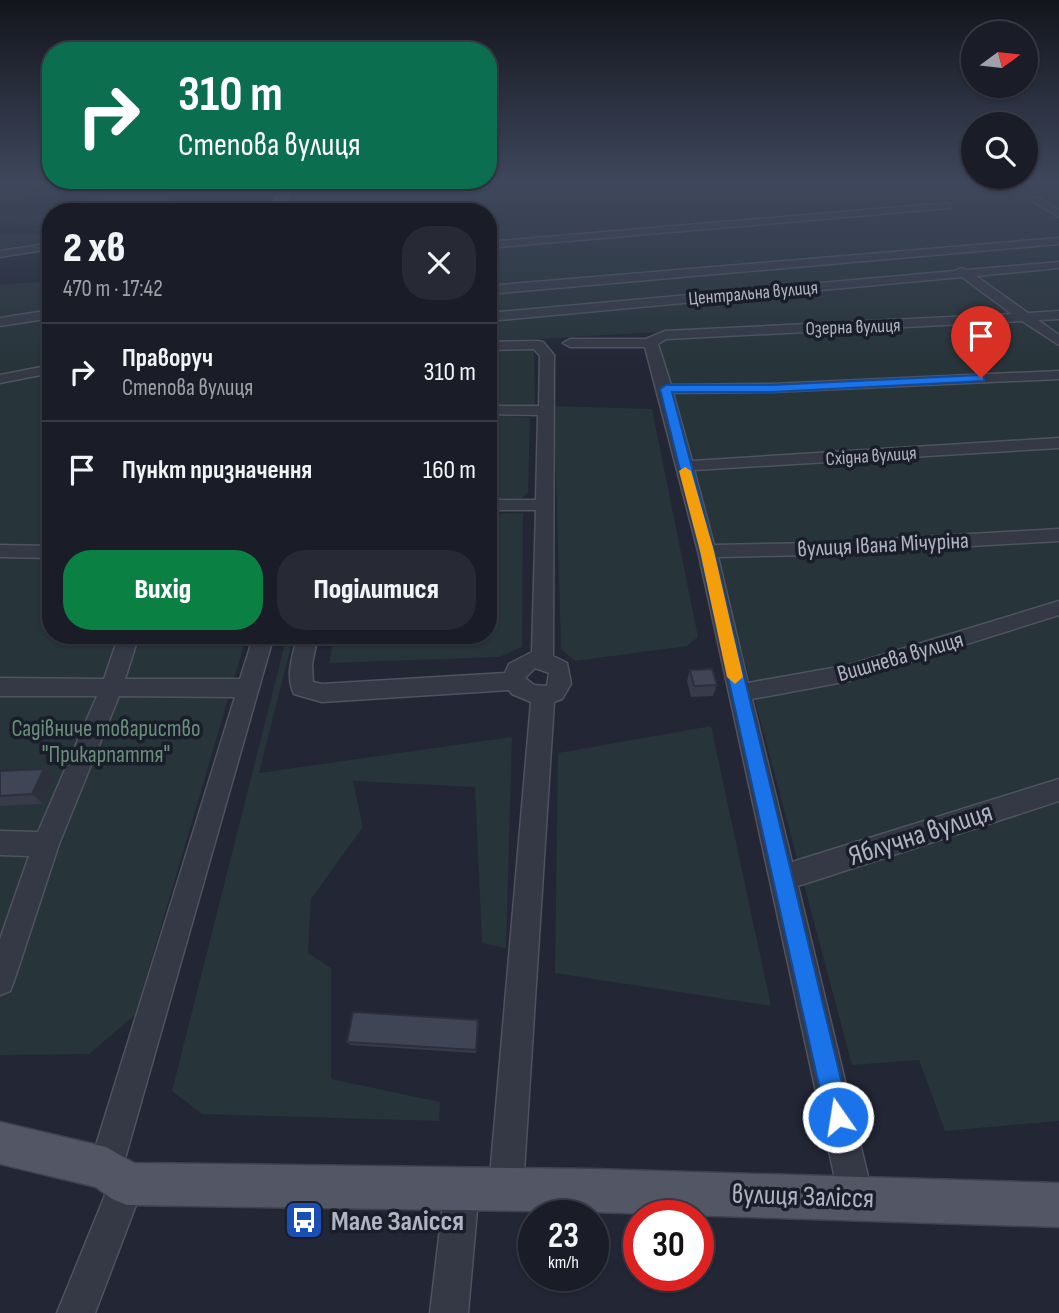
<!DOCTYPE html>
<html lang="uk">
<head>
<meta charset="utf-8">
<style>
	body { margin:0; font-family:"Sofia Sans Condensed",sans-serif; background:#272934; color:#f1f3f6; height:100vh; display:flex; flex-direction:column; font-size:26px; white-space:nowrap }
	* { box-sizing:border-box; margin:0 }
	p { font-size:23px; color:#9fa1a8 }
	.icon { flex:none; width:38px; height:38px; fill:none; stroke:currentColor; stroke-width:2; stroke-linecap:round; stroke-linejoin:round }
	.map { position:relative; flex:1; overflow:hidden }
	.details { position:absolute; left:42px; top:203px; width:455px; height:441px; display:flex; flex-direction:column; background:#1a1c28; border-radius:28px; box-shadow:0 2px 5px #0004,0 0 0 2px #383a45 }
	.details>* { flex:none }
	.hud { position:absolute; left:42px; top:42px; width:455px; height:147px; border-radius:28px; box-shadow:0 2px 5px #0004,0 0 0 2px #383a45; background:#0b6e4f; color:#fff; overflow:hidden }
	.needle { width:46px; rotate:75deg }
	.controls { position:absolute; left:961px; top:21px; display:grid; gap:14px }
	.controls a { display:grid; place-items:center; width:77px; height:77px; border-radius:50%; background:#1a1c28; box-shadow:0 2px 5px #0004,0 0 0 2px #383a45; font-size:35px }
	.speed { position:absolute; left:518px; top:1200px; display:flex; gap:14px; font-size:35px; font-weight:700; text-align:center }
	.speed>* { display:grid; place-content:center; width:91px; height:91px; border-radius:50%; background:#1a1c28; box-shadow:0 2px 5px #0004,0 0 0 2px #383a45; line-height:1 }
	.speed small { font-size:18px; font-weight:400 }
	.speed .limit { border:10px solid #d22; background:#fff; color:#111 }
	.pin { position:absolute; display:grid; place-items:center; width:60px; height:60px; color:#fff; margin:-72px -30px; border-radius:50% 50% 50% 0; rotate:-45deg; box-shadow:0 0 7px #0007 }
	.pin .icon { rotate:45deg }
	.me { position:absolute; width:77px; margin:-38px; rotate:347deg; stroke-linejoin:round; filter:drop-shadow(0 0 5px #0008) }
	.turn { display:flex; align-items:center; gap:24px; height:147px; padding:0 21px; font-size:32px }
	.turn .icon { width:91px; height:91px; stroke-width:2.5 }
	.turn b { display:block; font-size:49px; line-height:60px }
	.round { display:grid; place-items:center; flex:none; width:74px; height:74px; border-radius:28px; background:#272934 }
	.overview { display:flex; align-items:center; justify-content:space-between; height:119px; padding:0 21px }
	h1 { font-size:42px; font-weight:800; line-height:52px }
	.action { display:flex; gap:14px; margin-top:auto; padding:14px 21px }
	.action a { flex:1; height:80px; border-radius:28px; background:#0b8043; color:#fff; font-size:28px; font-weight:800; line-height:80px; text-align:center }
	.action a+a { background:#272934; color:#f1f3f6 }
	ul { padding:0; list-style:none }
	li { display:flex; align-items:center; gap:21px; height:98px; padding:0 21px; border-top:2px solid #383a45 }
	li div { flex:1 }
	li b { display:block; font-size:26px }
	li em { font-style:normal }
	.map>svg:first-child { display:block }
	.green { fill:#273439 }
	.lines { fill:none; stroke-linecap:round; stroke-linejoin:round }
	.minor-casing { stroke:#4f5360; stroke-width:3 }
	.major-casing { stroke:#3e424f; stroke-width:3 }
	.minor { fill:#353945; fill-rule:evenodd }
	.major { fill:#535765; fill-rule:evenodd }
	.wall { fill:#373b4a }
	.shaded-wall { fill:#2d303c }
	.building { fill:#404556; stroke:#2d303c; stroke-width:2 }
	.route { fill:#1a73e8; stroke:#114b97; stroke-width:2 }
	.slow { fill:#f59e0b }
	.labels { text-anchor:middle; stroke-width:7; stroke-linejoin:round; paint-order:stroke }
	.far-street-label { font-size:19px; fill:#afb3c2; stroke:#1a1e2a }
	.street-label { font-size:23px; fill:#afb3c2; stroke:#1a1e2a }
	.park-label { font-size:23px; fill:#69907a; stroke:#1a1e2a }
	.near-street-label { font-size:28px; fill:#afb3c2; stroke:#1a1e2a }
	.near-poi-label { font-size:28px; font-weight:bold; fill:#afb3c2; stroke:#1a1e2a; text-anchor:start }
</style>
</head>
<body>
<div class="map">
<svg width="1059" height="1313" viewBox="0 0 1059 1313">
	<rect width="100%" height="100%" fill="#222635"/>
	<!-- green -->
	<path class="green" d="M127 181H163L173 203 162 212 72 207Z
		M297 181H1059V213L1025 196 1059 216V1121L945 1131 919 1060 852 1065 657 332 488 342V212H284Z
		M33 185 38 188 16 206 0 205V190Z
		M0 213 51 215V226L0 223Z
		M0 233 51 235V241L0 249Z
		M51 281V635H247L135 1015 89 1054 0 1055V285Z
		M532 349 534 350 535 407H488V351Z
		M554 406 652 409 698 637 687 646 575 661 561 649Z
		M488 414 530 418 528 493 522 498 488 499Z
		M523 513 522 647 499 657 329 663 335 635H488V514Z
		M287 635H294L259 773 512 737 506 948 482 943 475 787 353 781 363 827 311 899 308 953 331 968V1079L440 1102 439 1121 202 1114 172 1091Z
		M711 726 771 1006 555 973 558 753Z"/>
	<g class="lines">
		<defs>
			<path id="minor" d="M284 181H294L281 212H271Z
				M1034 198H1040L1059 210V217L1034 202Z
				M946 203 950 204V208L488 248V242Z
				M1059 238V244L488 294V286Z
				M51 243V249L0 257V251Z
				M1059 262V268L976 276 1028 313 1059 311V319L1038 320 1059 335V345L1022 321 666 339 658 344 671 385 772 384 1059 371V379L772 392 673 393 692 461 1059 438V448L694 470 714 545 816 543 1059 529V541L816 555 718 557 748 683 849 665 1059 601V615L849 681 752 699 792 862 1059 779V801L798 886 873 1197 868 1209 856 1214 844 1209 839 1197 698 551 645 347H570L563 343 570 339H646L665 331 1012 314 962 277 488 321V313L955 271 961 268 967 270Z
				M51 310V318L0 326V318Z
				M538 341 543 342 554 355 553 656 567 663 571 684 562 699 554 702 523 1188 518 1200 506 1205 494 1200 489 1188 531 702 512 694 509 690 322 702 294 694C285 676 293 654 298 635H318L312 664 313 682 322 684 505 673 509 664 532 652 536 510H488V500H536L538 415 488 414V406H539L540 356 534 349 488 350V342ZM535 668 549 673 547 686 534 685 525 678Z
				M51 365V373L0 383V375Z
				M0 545 51 546V558L0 557Z
				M119 635H139L125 679H240L254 635H274L122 1169 127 1167 139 1172 144 1184 95 1313H57L110 1183 106 1185 94 1180 89 1168 235 697 119 696 59 844 14 981 10 991 0 995V939L29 856 0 855V831L38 832 97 696H0V678L104 679Z
				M462 1170 474 1175 479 1187 468 1313H430L445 1187 450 1175Z"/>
			<path id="major" d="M0 1122 106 1147 134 1163 593 1169 1059 1183V1227L593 1212 127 1205 112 1199 96 1187 0 1164Z"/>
		</defs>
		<!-- minor casing -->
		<use href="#minor" class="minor-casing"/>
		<!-- major casing -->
		<use href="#major" class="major-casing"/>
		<!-- minor -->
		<use href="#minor" class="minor"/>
		<!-- major -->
		<use href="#major" class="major"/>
	</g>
	<!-- wall -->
	<path class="wall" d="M690 670 717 685 713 696 691 697 687 681Z
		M0 771 54 779 43 804 0 806Z
		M479 1023 476 1053 350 1045 347 1042Z"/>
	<!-- shaded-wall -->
	<path class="shaded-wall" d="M44 769 54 779 43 804 32 794Z"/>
	<!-- building -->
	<path class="building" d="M712 669 717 685 694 686 690 670Z
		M44 769 32 794 0 796V771Z
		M353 1012 478 1020 476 1050 347 1042Z"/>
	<!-- sky -->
	<linearGradient id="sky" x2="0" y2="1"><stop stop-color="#13151d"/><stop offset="0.5" stop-color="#3e475c"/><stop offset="1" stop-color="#3e475c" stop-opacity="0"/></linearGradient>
	<rect width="1059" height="365" fill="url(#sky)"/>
	<!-- route -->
	<path class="route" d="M981 375 984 376V381L772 392H672L714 551 850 1117 847 1126 838 1129 829 1126 826 1117 700 551 660 389 666 385H772Z"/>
	<!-- slow -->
	<path class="slow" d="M685 467 691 471 714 551 743 677 735 684 727 677 700 551 679 471Z"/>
	<!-- icons -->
	<defs>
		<symbol id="bus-square" viewBox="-11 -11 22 22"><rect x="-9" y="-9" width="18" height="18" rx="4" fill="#1a4fb4" stroke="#1a1e2a"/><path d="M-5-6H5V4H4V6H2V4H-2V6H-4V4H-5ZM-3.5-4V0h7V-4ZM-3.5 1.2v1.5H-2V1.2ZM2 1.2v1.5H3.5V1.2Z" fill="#fff"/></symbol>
	</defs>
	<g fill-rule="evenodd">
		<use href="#bus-square" x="282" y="1198" width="44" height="44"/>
	</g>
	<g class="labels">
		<!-- far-street labels -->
		<g class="far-street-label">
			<text transform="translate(753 292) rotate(-5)" y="7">Центральна вулиця</text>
			<text transform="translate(853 326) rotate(-2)" y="7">Озерна вулиця</text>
			<text transform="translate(871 455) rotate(-4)" y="7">Східна вулиця</text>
		</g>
		<!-- street labels -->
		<g class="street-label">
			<text transform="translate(883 544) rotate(-3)" y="8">вулиця Івана Мічуріна</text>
			<text transform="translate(900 656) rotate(-16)" y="8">Вишнева вулиця</text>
		</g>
		<!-- park labels -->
		<g class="park-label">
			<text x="106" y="736">Садівниче товариство<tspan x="106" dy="26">"Прикарпаття"</tspan></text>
		</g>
		<!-- near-street labels -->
		<g class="near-street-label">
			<text transform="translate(920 833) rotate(-18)" y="10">Яблучна вулиця</text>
			<text transform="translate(803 1195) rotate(2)" y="10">вулиця Залісся</text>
		</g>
		<!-- near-poi labels -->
		<g class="near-poi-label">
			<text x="331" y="1230">Мале Залісся</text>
		</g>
	</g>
</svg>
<div class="controls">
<a><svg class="needle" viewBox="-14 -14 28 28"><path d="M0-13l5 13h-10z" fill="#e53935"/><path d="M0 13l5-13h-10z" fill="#9fa1a8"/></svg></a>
<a><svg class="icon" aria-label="search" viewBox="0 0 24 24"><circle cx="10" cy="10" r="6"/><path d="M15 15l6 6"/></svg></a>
</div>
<div class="speed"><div>23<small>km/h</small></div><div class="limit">30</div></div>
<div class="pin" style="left:981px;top:378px;background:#d93025"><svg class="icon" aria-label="arrive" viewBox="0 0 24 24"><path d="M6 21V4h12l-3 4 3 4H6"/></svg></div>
<svg class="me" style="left:838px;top:1117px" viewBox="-20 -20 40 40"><circle r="17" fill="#1a73e8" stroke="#fff" stroke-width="3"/><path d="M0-11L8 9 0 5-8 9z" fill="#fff"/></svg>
<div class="hud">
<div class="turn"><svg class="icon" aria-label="right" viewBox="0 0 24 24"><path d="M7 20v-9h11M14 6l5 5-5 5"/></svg><div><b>310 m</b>Степова вулиця</div></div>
</div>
<section class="details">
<div class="overview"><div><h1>2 хв</h1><p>470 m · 17:42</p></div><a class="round"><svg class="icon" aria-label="close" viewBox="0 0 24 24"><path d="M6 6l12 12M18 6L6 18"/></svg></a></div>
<ul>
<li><svg class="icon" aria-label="right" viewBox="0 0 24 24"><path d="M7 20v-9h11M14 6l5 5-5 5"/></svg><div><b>Праворуч</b><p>Степова вулиця</p></div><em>310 m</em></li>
<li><svg class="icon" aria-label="arrive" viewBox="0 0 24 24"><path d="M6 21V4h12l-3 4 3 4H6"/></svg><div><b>Пункт призначення</b></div><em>160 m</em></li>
</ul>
<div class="action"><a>Вихід</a><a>Поділитися</a></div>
</section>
</div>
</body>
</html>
